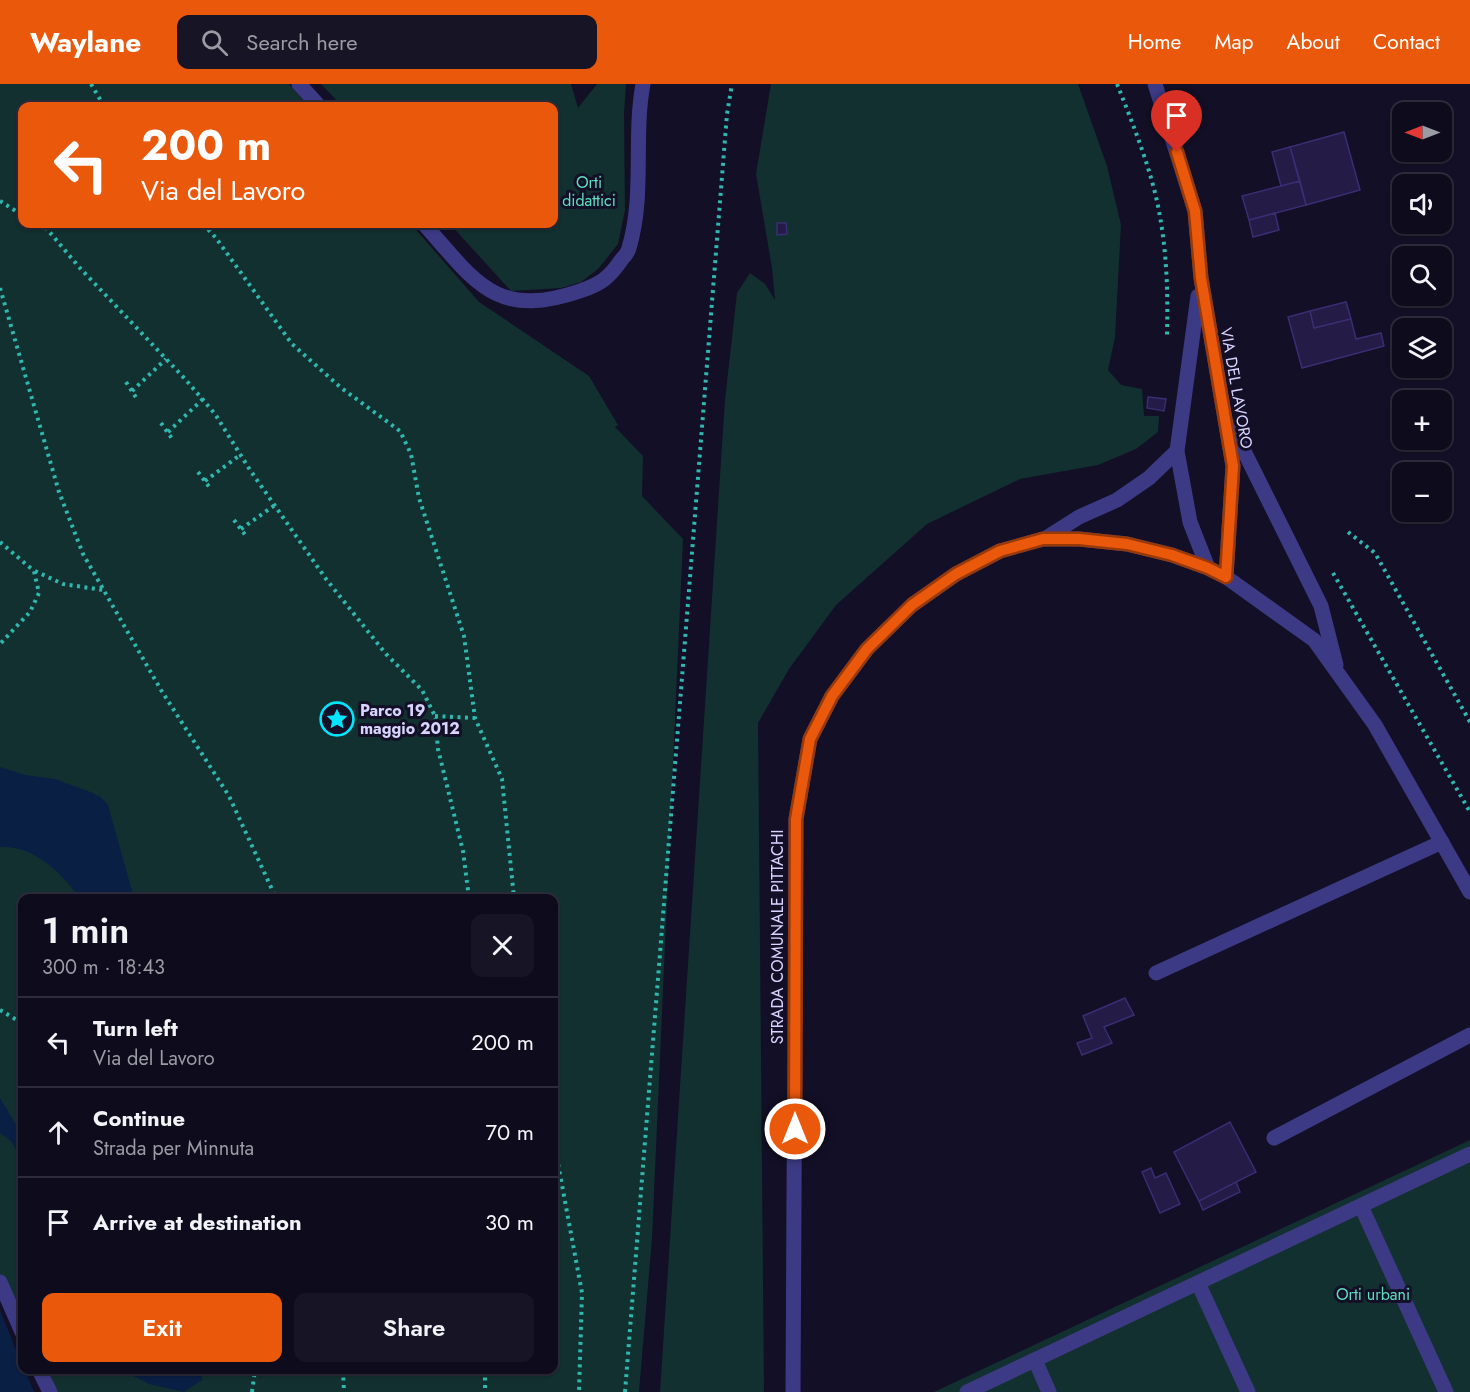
<!DOCTYPE html>
<html lang="en">
<head>
<meta charset="utf-8">
<style>
	body { margin:0; font-family:Jost,sans-serif; background:#171425; color:#f1f3f6; height:100vh; display:flex; flex-direction:column; font-size:22px; white-space:nowrap }
	* { box-sizing:border-box; margin:0 }
	p { font-size:20px; color:#9b9ba3 }
	.icon { flex:none; width:33px; height:33px; fill:none; stroke:currentColor; stroke-width:2; stroke-linecap:round; stroke-linejoin:round }
	.map { position:relative; flex:1; overflow:hidden }
	.drawer { position:absolute; left:18px; top:810px; width:540px; height:480px; display:flex; flex-direction:column; background:#0e0b1c; border-radius:12px; box-shadow:0 2px 4px #0004,0 0 0 2px #2e2b3b }
	.drawer>* { flex:none }
	.top-card { position:absolute; left:18px; top:18px; width:540px; height:126px; border-radius:12px; box-shadow:0 2px 4px #0004,0 0 0 2px #2e2b3b; background:#ea580c; color:#fff; overflow:hidden }
	.needle { width:39px; rotate:270deg }
	.buttons { position:absolute; left:1392px; top:18px; display:grid; gap:12px }
	.buttons a { display:grid; place-items:center; width:60px; height:60px; border-radius:12px; background:#0e0b1c; box-shadow:0 2px 4px #0004,0 0 0 2px #2e2b3b; font-size:30px }
	.pin { position:absolute; display:grid; place-items:center; width:51px; height:51px; color:#fff; margin:-62px -26px; border-radius:50% 50% 50% 0; rotate:-45deg; box-shadow:0 0 6px #0007 }
	.pin .icon { rotate:45deg }
	.me { position:absolute; width:66px; margin:-33px; rotate:0deg; stroke-linejoin:round; filter:drop-shadow(0 0 4px #0008) }
	.turn { display:flex; align-items:center; gap:21px; height:126px; padding:0 24px; font-size:27px }
	.turn .icon { width:78px; height:78px; stroke-width:2.5 }
	.turn b { display:block; font-size:42px; line-height:51px }
	.round { display:grid; place-items:center; flex:none; width:63px; height:63px; border-radius:12px; background:#171425 }
	.overview { display:flex; align-items:center; justify-content:space-between; height:102px; padding:0 24px }
	h1 { font-size:36px; font-weight:600; line-height:45px }
	.cta { display:flex; gap:12px; margin-top:auto; padding:12px 24px }
	.cta a { flex:1; height:69px; border-radius:12px; background:#ea580c; color:#fff; font-size:24px; font-weight:600; line-height:69px; text-align:center }
	.cta a+a { background:#171425; color:#f1f3f6 }
	ul { padding:0; list-style:none }
	li { display:flex; align-items:center; gap:18px; height:90px; padding:0 24px; border-top:2px solid #2e2b3b }
	li div { flex:1 }
	li b { display:block; font-size:22px }
	li em { font-style:normal }
	header { display:flex; align-items:center; gap:36px; box-sizing:border-box; height:84px; padding:0 30px; background:#ea580c; color:#fff }
	header strong { font-size:28px }
	nav { display:flex; gap:33px; margin-inline-start:auto; font-size:21px }
	.search { width:420px; height:54px; background:#171425; display:flex; align-items:center; gap:15px; box-sizing:border-box; padding:0 21px; border-radius:12px; color:#9b9ba3; font-size:22px }
	.map>svg:first-child { display:block }
	.green { fill:#12302f }
	.water { fill:#0a1f44 }
	.building { fill:#241b47; stroke:#3b2d73; stroke-width:1.5 }
	.lines { fill:none; stroke-linecap:round; stroke-linejoin:round }
	.path { stroke:#2fb8b0; stroke-width:4; stroke-dasharray:3 4.5; stroke-linecap:butt }
	.service { stroke:#3d3a85; stroke-width:15 }
	.pedestrian { stroke:#3d3a85; stroke-width:15 }
	.tertiary { stroke:#3d3a85; stroke-width:15 }
	.route-casing { stroke:#983908; stroke-width:15 }
	.route { stroke:#ea580c; stroke-width:10 }
	.labels { text-anchor:middle; stroke-width:6; stroke-linejoin:round; paint-order:stroke }
	.park-label { font-size:16px; fill:#5fe0c0; stroke:#130f26 }
	.street-label { font-size:16px; fill:#d9d4ff; stroke:#130f26 }
	.poi-label { font-size:16px; font-weight:bold; fill:#d9d4ff; stroke:#130f26; text-anchor:start }
</style>
</head>
<body>
<header>
<strong>Waylane</strong>
<div class="search"><svg class="icon" aria-label="search" viewBox="0 0 24 24"><circle cx="10" cy="10" r="6"/><path d="M15 15l6 6"/></svg>Search here</div>
<nav><a>Home</a><a>Map</a><a>About</a><a>Contact</a></nav>
</header>
<div class="map">
<svg width="1470" height="1308" viewBox="0 0 1470 1308">
	<rect width="100%" height="100%" fill="#130f26"/>
	<!-- green -->
	<path class="green" d="M0 0H289L308 22H22V140H411L479 218 589 292 618 341 615 343 643 372 642 412 683 455 652 1154 639 1308H42L33 1286H554V814H22V1261L0 1205Z
		M321 0H571L578 24 597 0H626L624 29 625 126 618 160 598 185 581 198 561 204 511 207 450 140H554V22H342Z
		M771 0H1078L1107 82 1121 141 1115 253 1108 286 1121 301 1142 305 1144 332H1159L1158 348 1136 365 1098 381 1020 395 927 440 836 521 789 585 758 639 764 1308H660L725 316 737 209 750 189 765 200 775 216 772 184 756 90Z
		M1470 1056V1308H934Z"/>
	<!-- water -->
	<path class="water" d="M0 683 25 691 55 695 93 709 102 714 108 721 134 814H80C61 789 35 761 0 763Z
		M0 1014 18 1044 22 1045V1076L11 1057 0 1049Z
		M0 1226 22 1281V1286H25L34 1308H0Z
		M122 1286H202V1296L184 1308 149 1300Z"/>
	<!-- building -->
	<path class="building" d="M1344 48 1360 106 1306 121 1290 63Z
		M1290 63 1300 97 1281 102 1272 68Z
		M1300 97 1306 121 1249 136 1242 112Z
		M1275 129 1279 146 1253 153 1249 136Z
		M777 139H786L787 150 777 151Z
		M1346 218 1351 235 1314 244 1310 227Z
		M1310 227 1314 244 1351 235 1356 255 1381 249 1384 262 1302 284 1288 233Z
		M1148 313 1166 315 1164 327 1147 324Z
		M1125 914 1134 931 1104 943 1112 959 1082 971 1077 959 1092 954 1083 932Z
		M1230 1038 1256 1088 1199 1117 1174 1068Z
		M1151 1084 1155 1094 1166 1089 1180 1120 1160 1129 1142 1088Z
		M1236 1098 1240 1108 1203 1126 1199 1117Z"/>
	<g class="lines">
		<!-- path -->
		<path class="path" d="M91 0 104 22
			M1117 0C1133 40 1151 85 1159 127 1167 169 1168 210 1167 251
			M0 117 22 131
			M38 140 47 145 79 183 186 296 215 330 250 386 326 495 386 570 422 606 435 632 438 665 463 767 469 814
			M203 140 216 154 292 260 340 303 400 347 411 370 419 414 464 552 475 634 502 695 514 814
			M0 204 59 408 83 470 161 606 229 712 276 814
			M126 298 137 315
			M132 307 166 275
			M161 339 173 356
			M168 348 203 315
			M198 388 210 404
			M205 397 240 371
			M234 436 246 452
			M241 445 275 421
			M1348 448 1375 469 1470 638
			M0 458 34 487 39 509 30 528 0 560
			M35 487 63 500 103 506
			M1333 489 1470 728
			M435 632 475 634
			M0 926 22 939
			M554 1058 582 1209 579 1308
			M343 1286 344 1308
			M485 1286V1308
			M252 1308 255 1286
			M625 1308 727 30 732 0"/>
		<!-- service -->
		<path class="service" d="M1156 889 1442 758
			M1274 1054 1470 951
			M1361 1122 1446 1308
			M0 1198 22 1248
			M1198 1199 1248 1308
			M1035 1276 1049 1308
			M39 1286 50 1308
			M967 1308 1470 1070"/>
		<!-- pedestrian -->
		<path class="pedestrian" d="M299 0 319 22
			M424 140C475 197 495 236 580 207 601 200 609 194 622 175 625 172 628 168 629 164 645 111 633 54 643 0"/>
		<!-- tertiary -->
		<path class="tertiary" d="M1155 0 1195 127 1201 194 1233 382 1226 493
			M1198 212 1177 367 1190 438 1208 484
			M1232 343 1321 522 1336 581
			M1046 454 1079 433 1117 416 1149 394 1177 367
			M793 1308 796 735 810 655 832 612 867 565 912 521 956 490 1000 467 1043 455H1079L1127 460 1172 471 1208 484 1226 493 1314 556 1375 641 1470 808"/>
	</g>
	<g class="lines">
		<defs>
			<path id="route" d="M795 1045 796 735 810 655 832 612 867 565 912 521 956 490 1000 467 1043 455H1079L1127 460 1172 471 1208 484 1226 493 1233 382 1201 194 1195 127 1177 68"/>
		</defs>
		<!-- route casing -->
		<use href="#route" class="route-casing"/>
		<!-- route -->
		<use href="#route" class="route"/>
	</g>
	<!-- icons -->
	<defs>
		<symbol id="sight-ring" viewBox="-11 -11 22 22"><circle r="9.5" fill="#130f26" stroke="#00e5ff" stroke-width="1.5"/><path d="M0-6L1.8-2.2L6-1.7L2.9 1.2L3.7 5.4L0 3.3L-3.7 5.4L-2.9 1.2L-6-1.7L-1.8-2.2Z" fill="#00e5ff"/></symbol>
	</defs>
	<g fill-rule="evenodd">
		<use href="#sight-ring" x="318" y="616" width="38" height="38"/>
	</g>
	<g class="labels">
		<!-- park labels -->
		<g class="park-label">
			<text x="589" y="104">Orti<tspan x="589" dy="18">didattici</tspan></text>
			<text x="1373" y="1216">Orti urbani</text>
		</g>
		<!-- street labels -->
		<g class="street-label">
			<text transform="translate(1237 304) rotate(80)" y="6">VIA DEL LAVORO</text>
			<text transform="translate(777 853) rotate(-90)" y="6">STRADA COMUNALE PITTACHI</text>
		</g>
		<!-- poi labels -->
		<g class="poi-label">
			<text x="360" y="632">Parco 19<tspan x="360" dy="18">maggio 2012</tspan></text>
		</g>
	</g>
</svg>
<div class="buttons">
<a><svg class="needle" viewBox="-14 -14 28 28"><path d="M0-13l5 13h-10z" fill="#e53935"/><path d="M0 13l5-13h-10z" fill="#9b9ba3"/></svg></a>
<a><svg class="icon" aria-label="sound" viewBox="0 0 24 24"><path d="M4 9h4l5-4v14l-5-4H4zM17 9q2 3 0 6"/></svg></a>
<a><svg class="icon" aria-label="search" viewBox="0 0 24 24"><circle cx="10" cy="10" r="6"/><path d="M15 15l6 6"/></svg></a>
<a><svg class="icon" aria-label="layers" viewBox="0 0 24 24"><path d="M12 4l9 5-9 5-9-5zM3 14l9 5 9-5"/></svg></a>
<a>+</a>
<a>−</a>
</div>
<div class="pin" style="left:1177px;top:68px;background:#d93025"><svg class="icon" aria-label="arrive" viewBox="0 0 24 24"><path d="M6 21V4h12l-3 4 3 4H6"/></svg></div>
<svg class="me" style="left:795px;top:1045px" viewBox="-20 -20 40 40"><circle r="17" fill="#ea580c" stroke="#fff" stroke-width="3"/><path d="M0-11L8 9 0 5-8 9z" fill="#fff"/></svg>
<div class="top-card">
<div class="turn"><svg class="icon" aria-label="left" viewBox="0 0 24 24"><path d="M17 20v-9H6M10 6l-5 5 5 5"/></svg><div><b>200 m</b>Via del Lavoro</div></div>
</div>
<section class="drawer">
<div class="overview"><div><h1>1 min</h1><p>300 m · 18:43</p></div><a class="round"><svg class="icon" aria-label="close" viewBox="0 0 24 24"><path d="M6 6l12 12M18 6L6 18"/></svg></a></div>
<ul>
<li><svg class="icon" aria-label="left" viewBox="0 0 24 24"><path d="M17 20v-9H6M10 6l-5 5 5 5"/></svg><div><b>Turn left</b><p>Via del Lavoro</p></div><em>200 m</em></li>
<li><svg class="icon" aria-label="ahead" viewBox="0 0 24 24"><path d="M12 20V5M6 11l6-6 6 6"/></svg><div><b>Continue</b><p>Strada per Minnuta</p></div><em>70 m</em></li>
<li><svg class="icon" aria-label="arrive" viewBox="0 0 24 24"><path d="M6 21V4h12l-3 4 3 4H6"/></svg><div><b>Arrive at destination</b></div><em>30 m</em></li>
</ul>
<div class="cta"><a>Exit</a><a>Share</a></div>
</section>
</div>
</body>
</html>
